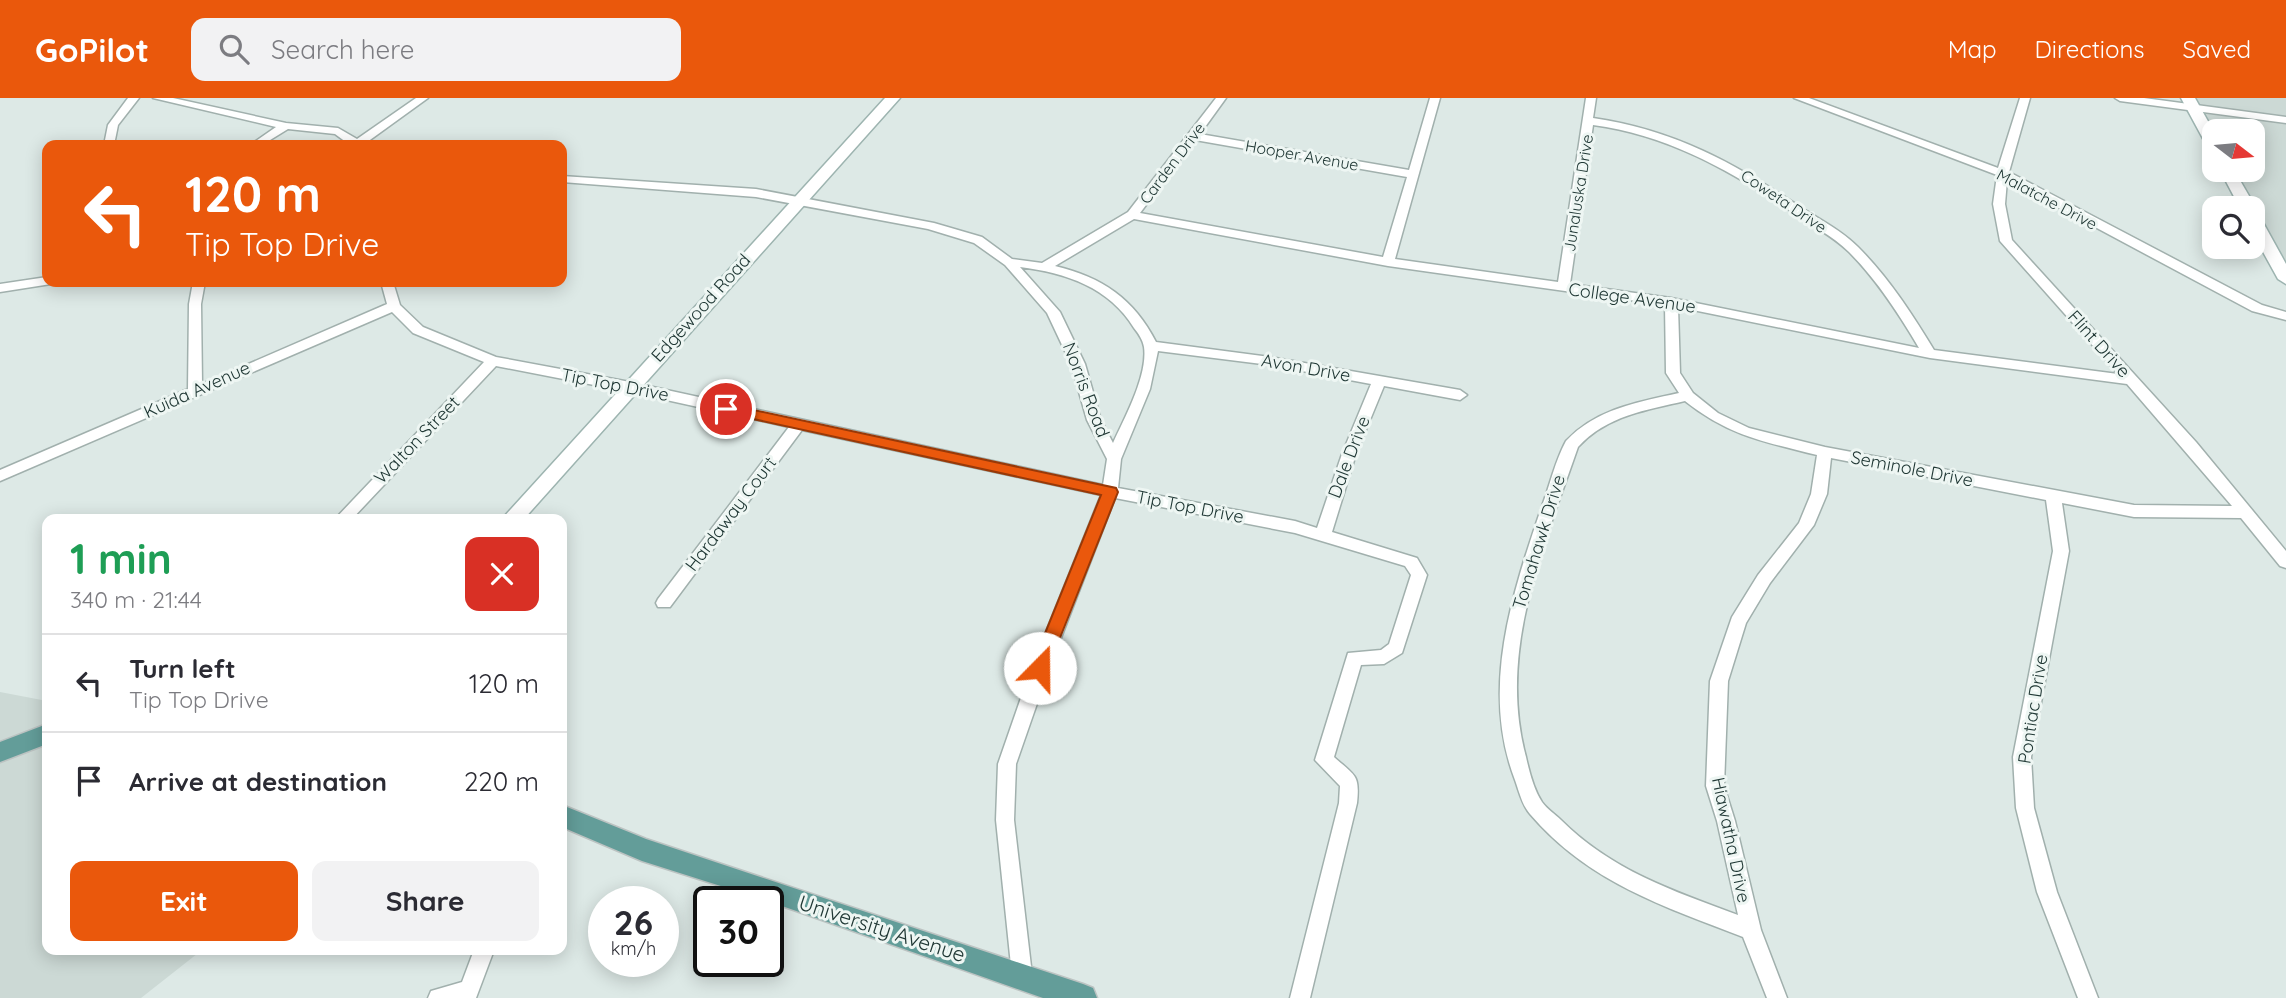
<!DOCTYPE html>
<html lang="en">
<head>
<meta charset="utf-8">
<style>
	body { margin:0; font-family:Quicksand,sans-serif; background:#f2f2f3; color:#2b2b33; height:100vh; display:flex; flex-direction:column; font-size:26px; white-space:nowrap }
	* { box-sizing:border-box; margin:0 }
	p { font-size:23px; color:#7c7c81 }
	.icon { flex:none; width:38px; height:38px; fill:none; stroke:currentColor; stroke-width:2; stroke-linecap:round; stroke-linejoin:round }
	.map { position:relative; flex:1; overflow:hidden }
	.drawer { position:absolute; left:42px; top:416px; width:525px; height:441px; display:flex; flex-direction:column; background:#fff; border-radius:14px; box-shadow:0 4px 18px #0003 }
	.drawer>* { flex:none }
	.guide { position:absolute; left:42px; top:42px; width:525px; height:147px; border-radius:14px; box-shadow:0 4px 18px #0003; background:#ea580c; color:#fff; overflow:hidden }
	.needle { width:46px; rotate:106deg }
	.fabs { position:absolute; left:2202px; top:21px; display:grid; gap:14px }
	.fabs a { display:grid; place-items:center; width:63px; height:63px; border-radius:14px; background:#fff; box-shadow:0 4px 18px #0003; font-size:35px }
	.speed { position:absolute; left:588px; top:788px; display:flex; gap:14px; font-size:35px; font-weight:700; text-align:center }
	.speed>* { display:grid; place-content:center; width:91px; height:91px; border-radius:50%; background:#fff; box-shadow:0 4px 18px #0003; line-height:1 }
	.speed small { font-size:18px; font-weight:400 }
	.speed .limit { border:4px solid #111; border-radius:10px; background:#fff; color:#111 }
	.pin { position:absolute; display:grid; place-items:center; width:60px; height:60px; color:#fff; margin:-30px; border:4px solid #fff; border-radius:50%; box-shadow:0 2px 7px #0007 }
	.me { position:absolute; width:77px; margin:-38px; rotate:22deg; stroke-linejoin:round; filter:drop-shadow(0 0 5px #0008) }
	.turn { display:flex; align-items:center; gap:24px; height:147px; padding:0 28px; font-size:32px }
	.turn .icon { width:91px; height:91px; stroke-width:2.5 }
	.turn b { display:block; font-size:49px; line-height:60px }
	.round { display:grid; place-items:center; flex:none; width:74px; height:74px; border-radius:14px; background:#f2f2f3 }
	.summary { display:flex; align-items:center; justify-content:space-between; height:119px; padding:0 28px }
	h1 { font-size:42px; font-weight:700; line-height:52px; color:#1e9e55 }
	.primary-button { display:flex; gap:14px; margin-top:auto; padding:14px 28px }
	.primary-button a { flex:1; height:80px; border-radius:14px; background:#ea580c; color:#fff; font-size:28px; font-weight:700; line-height:80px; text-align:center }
	.primary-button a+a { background:#f2f2f3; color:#2b2b33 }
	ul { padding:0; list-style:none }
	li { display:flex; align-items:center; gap:21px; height:98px; padding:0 28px; border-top:2px solid #e1e1e2 }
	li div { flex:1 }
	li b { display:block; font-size:26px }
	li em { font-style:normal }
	header { display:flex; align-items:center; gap:42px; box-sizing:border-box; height:98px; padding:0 35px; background:#ea580c; color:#fff }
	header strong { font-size:33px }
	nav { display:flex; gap:38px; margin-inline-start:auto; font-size:24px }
	.search { width:490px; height:63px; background:#f2f2f3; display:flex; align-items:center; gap:18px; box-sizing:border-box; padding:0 24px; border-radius:14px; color:#7c7c81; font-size:26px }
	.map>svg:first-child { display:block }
	.built { fill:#ccd9d5 }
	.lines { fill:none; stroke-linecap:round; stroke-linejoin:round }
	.street-casing { stroke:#a1b0ad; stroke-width:3 }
	.secondary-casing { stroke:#9db4b0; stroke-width:3 }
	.primary-casing { stroke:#bcc3c2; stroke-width:3 }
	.street { fill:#fff; fill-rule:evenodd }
	.secondary { fill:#fff; fill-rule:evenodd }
	.primary { fill:#639d99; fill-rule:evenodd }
	.route { fill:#ea580c; stroke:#983908; stroke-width:2 }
	.labels { text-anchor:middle; stroke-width:6; stroke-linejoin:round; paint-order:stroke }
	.far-street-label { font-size:16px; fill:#203835; stroke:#eef6f3 }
	.street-label { font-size:18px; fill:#203835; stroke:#eef6f3 }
	.near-street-label { font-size:21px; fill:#203835; stroke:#eef6f3 }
</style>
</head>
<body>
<header>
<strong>GoPilot</strong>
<div class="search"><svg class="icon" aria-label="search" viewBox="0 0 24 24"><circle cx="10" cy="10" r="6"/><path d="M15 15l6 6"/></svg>Search here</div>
<nav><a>Map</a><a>Directions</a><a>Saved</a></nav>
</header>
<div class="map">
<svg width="2286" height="900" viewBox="0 0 2286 900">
	<rect width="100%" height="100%" fill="#dde9e6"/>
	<!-- built -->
	<path class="built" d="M2196 0H2286V170L2234 72H2252V33H2214Z
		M0 594 47 603V852H202L141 900H0Z"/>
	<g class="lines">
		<defs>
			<path id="street" d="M128 0H139L118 27 114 47H104L108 27Z
				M153 0H173L286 25 338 30 357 41 416 0H428L363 47H350L335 36 288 31 262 47H250L276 29Z
				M1216 0H1226L1200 36 1409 72 1430 0H1440L1395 161 1558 184 1586 0H1596L1593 20C1675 32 1734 65 1802 110 1821 122 1842 133 1858 149 1889 180 1912 216 1934 252L2118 276 2000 143 1993 106 1997 77 1794 0H1809L1998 70 2020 0H2030L2009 74 2262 207 2286 214V222L2252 213 2007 82 2005 106 2012 142 2196 344 2286 453V470L2280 468 2241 420 2134 419 2062 405 2069 453 2031 659 2034 710 2057 794 2098 900H2078L2037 794 2016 710 2013 659 2053 453 2046 402 1831 360 1827 396 1814 427 1770 485 1746 525 1728 583 1724 688 1735 723 1761 832 1787 900H1767L1743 839C1663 808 1588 784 1530 716 1522 707 1519 693 1515 682 1480 591 1512 496 1542 408 1550 387 1555 363 1566 343 1596 311 1638 304 1679 295L1666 275 1665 207 1388 168 1134 121 1055 168C1102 179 1134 201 1156 244L1270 259 1460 292 1467 297 1460 302 1384 288 1356 356 1332 434 1417 460 1427 477 1402 555 1384 566 1361 567 1334 659C1355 678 1360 676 1357 705L1310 900H1290L1339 705 1340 688 1315 662 1348 555 1381 552 1389 546 1411 477 1405 468 1295 435 1115 400 1049 571 1016 666 1014 722 1032 877 1029 884 1022 887 1015 884 1012 877 996 722 998 666 1031 571 1101 397 802 332 670 509H658L656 505 658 501 789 329 630 294 496 268 351 422H334L484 264 413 235 392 214 0 383V372L188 291 189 206 193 184H205L201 206 202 286 387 206 381 184H393L400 207 423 229 496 259 630 284 1103 387 1107 361 1087 322 1071 266 1047 215 1005 167 974 145 928 131 756 99 562 84V78L756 91 934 125 982 139 1012 161 1042 165 1128 114ZM1593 27C1668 37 1729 72 1792 114 1811 127 1833 138 1849 154 1877 182 1899 216 1919 250L1671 200 1570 186ZM1195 42 1407 79 1383 159 1140 115ZM1020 169C1066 175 1109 189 1134 230 1138 235 1143 242 1144 249 1148 277 1125 319 1113 345L1101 322 1085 266 1060 214ZM1678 209 1930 260 2127 286 2232 408 2134 407 1825 349 1749 330 1718 315 1693 295 1680 275ZM1158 253 1270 267 1371 286 1342 356 1317 430 1295 423 1118 390 1121 361 1150 291ZM1685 303C1729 338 1765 344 1817 357L1811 396 1799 425 1758 477 1732 519 1710 583 1706 688 1717 723 1738 817C1673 793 1611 772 1561 722 1555 716 1547 711 1542 704 1534 692 1529 673 1526 659 1497 553 1544 448 1578 349 1606 318 1646 312 1685 303Z
				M2115 0H2144L2286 19V25L2120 3Z
				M47 179V184H53L51 186 0 194V186Z
				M474 852H494L476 900H428L431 893 462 884Z"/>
			<path id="secondary" d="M885 0H900L523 422H501Z
				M2181 0H2195L2214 34V52L2207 48Z
				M2220 72H2234L2256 110 2254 113 2252 110H2240Z
				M2252 114 2260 119 2286 166V186L2278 181 2252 134Z"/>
			<path id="primary" d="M47 626V646L0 664V644Z
				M562 707 646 741 1083 886 1093 890 1097 900H1043L768 803 642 763 562 729Z"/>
		</defs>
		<!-- street casing -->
		<use href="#street" class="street-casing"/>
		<!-- secondary casing -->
		<use href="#secondary" class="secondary-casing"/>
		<!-- primary casing -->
		<use href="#primary" class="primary-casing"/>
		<!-- street -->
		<use href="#street" class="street"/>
		<!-- secondary -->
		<use href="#secondary" class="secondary"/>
		<!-- primary -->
		<use href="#primary" class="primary"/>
	</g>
	<!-- route -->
	<path class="route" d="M726 306 1116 390 1118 394 1046 575 1040 577 1031 570 1101 397 721 314 719 311Z"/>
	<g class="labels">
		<!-- far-street labels -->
		<g class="far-street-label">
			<text transform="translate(1302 57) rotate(10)" y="6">Hooper Avenue</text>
			<text transform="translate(1172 65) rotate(-53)" y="6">Carden Drive</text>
			<text transform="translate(1578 95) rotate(-81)" y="6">Junaluska Drive</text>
			<text transform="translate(2047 101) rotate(28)" y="6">Malatche Drive</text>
			<text transform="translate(1784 103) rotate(34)" y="6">Coweta Drive</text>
		</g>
		<!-- street labels -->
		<g class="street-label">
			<text transform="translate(1632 200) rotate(8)" y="6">College Avenue</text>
			<text transform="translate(701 210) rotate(-48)" y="6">Edgewood Road</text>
			<text transform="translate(2099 246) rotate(48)" y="6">Flint Drive</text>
			<text transform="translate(1306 270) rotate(10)" y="6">Avon Drive</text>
			<text transform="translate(615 287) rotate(11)" y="6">Tip Top Drive</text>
			<text transform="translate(197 292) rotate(-24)" y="6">Kuida Avenue</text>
			<text transform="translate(1086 292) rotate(69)" y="6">Norris Road</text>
			<text transform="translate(417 342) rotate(-46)" y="6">Walton Street</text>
			<text transform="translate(1349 359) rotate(-69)" y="6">Dale Drive</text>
			<text transform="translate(1912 371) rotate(11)" y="6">Seminole Drive</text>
			<text transform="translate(1190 409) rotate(11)" y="6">Tip Top Drive</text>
			<text transform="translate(731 416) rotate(-53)" y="6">Hardaway Court</text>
			<text transform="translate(1539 444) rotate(-73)" y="6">Tomahawk Drive</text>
			<text transform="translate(2033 611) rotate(-81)" y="6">Pontiac Drive</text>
			<text transform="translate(1731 742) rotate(78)" y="6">Hiawatha Drive</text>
		</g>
		<!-- near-street labels -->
		<g class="near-street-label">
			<text transform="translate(882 831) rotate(18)" y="7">University Avenue</text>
		</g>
	</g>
</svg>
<div class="fabs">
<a><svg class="needle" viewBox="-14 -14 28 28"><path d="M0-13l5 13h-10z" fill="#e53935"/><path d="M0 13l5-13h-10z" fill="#7c7c81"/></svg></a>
<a><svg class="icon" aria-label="search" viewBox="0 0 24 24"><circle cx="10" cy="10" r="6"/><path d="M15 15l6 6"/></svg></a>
</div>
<div class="speed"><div>26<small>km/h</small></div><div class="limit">30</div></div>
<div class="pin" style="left:726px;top:311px;background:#d93025"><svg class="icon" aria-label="arrive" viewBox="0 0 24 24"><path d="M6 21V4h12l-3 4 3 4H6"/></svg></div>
<svg class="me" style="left:1040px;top:570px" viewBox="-20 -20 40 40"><circle r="19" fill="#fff"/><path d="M0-13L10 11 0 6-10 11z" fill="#ea580c"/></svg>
<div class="guide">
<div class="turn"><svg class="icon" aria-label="left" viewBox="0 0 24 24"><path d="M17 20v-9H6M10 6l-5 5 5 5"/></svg><div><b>120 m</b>Tip Top Drive</div></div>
</div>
<section class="drawer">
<div class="summary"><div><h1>1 min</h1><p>340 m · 21:44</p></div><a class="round" style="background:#d93025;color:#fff"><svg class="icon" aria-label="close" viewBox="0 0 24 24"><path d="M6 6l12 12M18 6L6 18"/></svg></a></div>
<ul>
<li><svg class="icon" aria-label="left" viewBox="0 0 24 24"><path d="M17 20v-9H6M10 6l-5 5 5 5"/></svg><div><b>Turn left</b><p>Tip Top Drive</p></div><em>120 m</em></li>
<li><svg class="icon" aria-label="arrive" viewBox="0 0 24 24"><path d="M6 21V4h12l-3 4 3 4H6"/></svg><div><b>Arrive at destination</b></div><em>220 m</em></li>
</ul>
<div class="primary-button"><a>Exit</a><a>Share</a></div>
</section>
</div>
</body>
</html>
